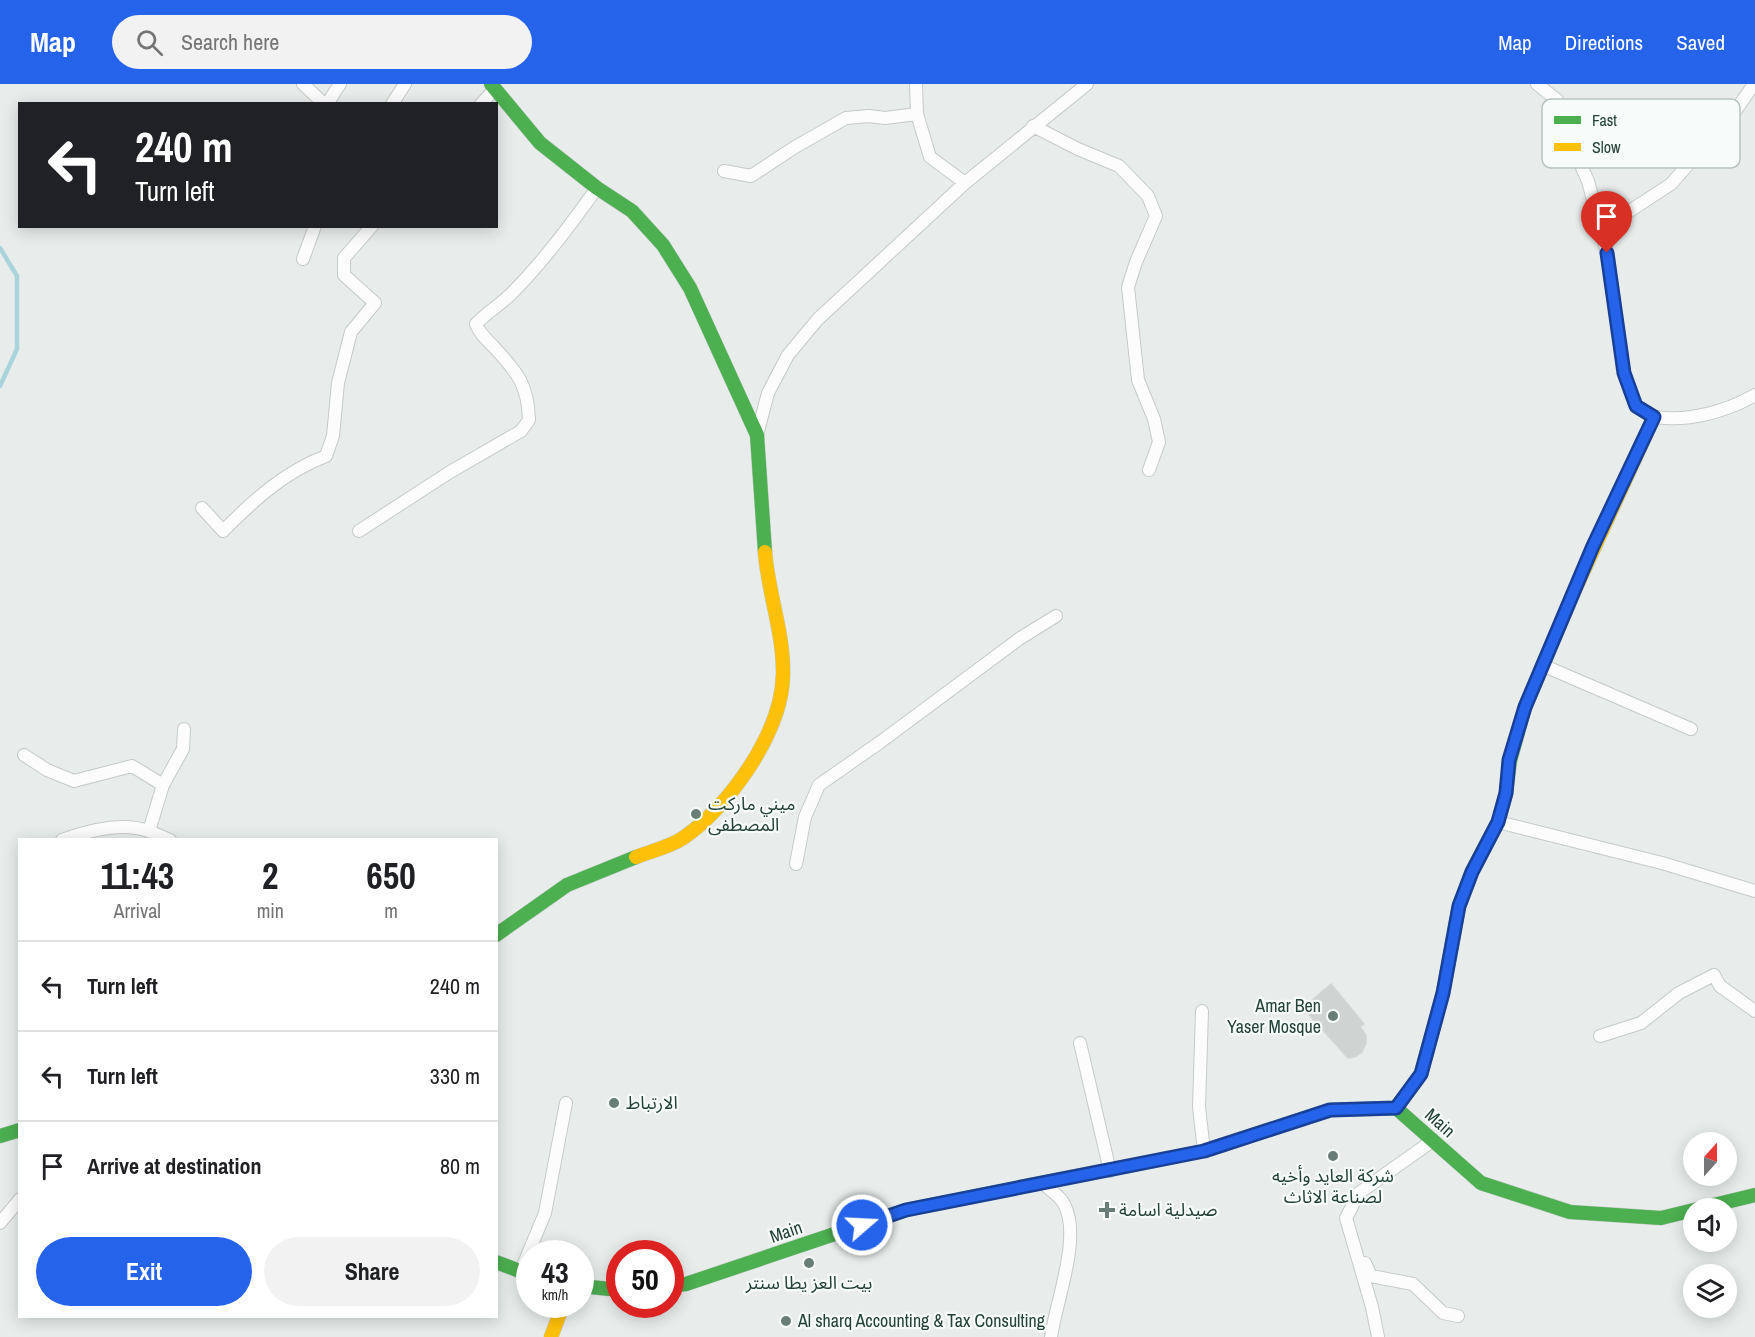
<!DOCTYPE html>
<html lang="en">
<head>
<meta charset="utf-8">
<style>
	body { margin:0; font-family:"Archivo Narrow","Noto Sans Arabic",sans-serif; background:#f2f2f2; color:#202124; height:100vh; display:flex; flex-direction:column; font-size:22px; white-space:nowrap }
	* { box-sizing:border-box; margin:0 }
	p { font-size:20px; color:#757577 }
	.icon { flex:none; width:33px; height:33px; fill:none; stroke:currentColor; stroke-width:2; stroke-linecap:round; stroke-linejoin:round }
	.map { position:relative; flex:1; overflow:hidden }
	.details { position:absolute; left:18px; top:754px; width:480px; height:480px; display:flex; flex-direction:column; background:#fff; border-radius:0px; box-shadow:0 3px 15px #0003 }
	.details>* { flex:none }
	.hud { position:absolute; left:18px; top:18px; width:480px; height:126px; border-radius:0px; box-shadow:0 3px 15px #0003; background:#202124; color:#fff; overflow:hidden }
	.needle { width:39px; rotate:21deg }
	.tools { position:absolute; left:1683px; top:1048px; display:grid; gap:12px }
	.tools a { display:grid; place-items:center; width:54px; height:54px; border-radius:50%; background:#fff; box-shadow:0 3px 15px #0003; font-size:30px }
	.speed { position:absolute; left:516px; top:1156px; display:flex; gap:12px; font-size:30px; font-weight:700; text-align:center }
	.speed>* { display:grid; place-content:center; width:78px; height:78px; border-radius:50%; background:#fff; box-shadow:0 3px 15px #0003; line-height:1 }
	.speed small { font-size:15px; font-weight:400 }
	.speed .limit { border:9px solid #d22; background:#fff; color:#111 }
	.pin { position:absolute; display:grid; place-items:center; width:51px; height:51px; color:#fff; margin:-62px -26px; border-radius:50% 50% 50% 0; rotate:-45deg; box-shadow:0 0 6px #0007 }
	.pin .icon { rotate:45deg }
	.me { position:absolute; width:66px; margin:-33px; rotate:71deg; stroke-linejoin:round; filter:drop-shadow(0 0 4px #0008) }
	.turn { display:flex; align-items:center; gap:21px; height:126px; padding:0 18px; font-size:27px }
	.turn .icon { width:78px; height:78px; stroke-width:2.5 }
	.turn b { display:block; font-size:42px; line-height:51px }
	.eta { display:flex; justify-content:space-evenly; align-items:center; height:102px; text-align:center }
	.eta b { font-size:36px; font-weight:800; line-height:42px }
	.action { display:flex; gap:12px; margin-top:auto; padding:12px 18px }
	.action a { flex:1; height:69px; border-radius:36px; background:#2563eb; color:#fff; font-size:24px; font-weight:800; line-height:69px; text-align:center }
	.action a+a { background:#f2f2f2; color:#202124 }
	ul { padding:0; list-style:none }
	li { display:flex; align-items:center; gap:18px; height:90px; padding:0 18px; border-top:2px solid #e0e0e0 }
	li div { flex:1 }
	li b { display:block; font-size:22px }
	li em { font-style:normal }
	header { display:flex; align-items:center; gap:36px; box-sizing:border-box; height:84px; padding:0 30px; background:#2563eb; color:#fff }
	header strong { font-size:28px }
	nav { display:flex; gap:33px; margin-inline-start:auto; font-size:21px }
	.search { width:420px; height:54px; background:#f2f2f2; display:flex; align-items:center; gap:15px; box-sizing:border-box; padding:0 21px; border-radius:33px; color:#757577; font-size:22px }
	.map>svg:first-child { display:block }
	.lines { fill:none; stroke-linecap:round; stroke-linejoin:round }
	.stream { stroke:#a9d4db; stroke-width:4.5 }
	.building { fill:#cfd4d2; stroke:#d1d6d4; stroke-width:1.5 }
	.street-casing { stroke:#c5cac8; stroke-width:14 }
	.fast-casing { stroke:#c3cbc8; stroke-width:15 }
	.slow-casing { stroke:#c3cbc8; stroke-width:15 }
	.street { stroke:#fcfcfc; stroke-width:12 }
	.fast { stroke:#4caf50; stroke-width:14 }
	.slow { stroke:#ffc107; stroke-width:14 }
	.route-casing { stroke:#184099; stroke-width:15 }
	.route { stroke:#2563eb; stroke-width:10 }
	.poi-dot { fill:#697e78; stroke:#f7fbf9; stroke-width:2 }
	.labels { text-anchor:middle; stroke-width:4.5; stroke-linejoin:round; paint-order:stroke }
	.poi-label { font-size:18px; fill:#24423a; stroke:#f7fbf9; text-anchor:start }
	.street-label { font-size:18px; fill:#24423a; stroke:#f7fbf9 }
	.key { fill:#f7fbf9; stroke:#b8c4c0; stroke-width:1.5 }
	.key-label { font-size:16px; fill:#24423a }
</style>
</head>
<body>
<header>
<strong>Map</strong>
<div class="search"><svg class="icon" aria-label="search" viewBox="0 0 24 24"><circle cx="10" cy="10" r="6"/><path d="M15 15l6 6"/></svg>Search here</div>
<nav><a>Map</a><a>Directions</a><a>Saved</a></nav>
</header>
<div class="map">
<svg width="1755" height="1253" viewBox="0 0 1755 1253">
	<rect width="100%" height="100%" fill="#e8edeb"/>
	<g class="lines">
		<!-- stream -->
		<path class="stream" d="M0 164 17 192V265L0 302"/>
	</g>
	<!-- building -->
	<path class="building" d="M1331 900 1364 940 1360 943 1366 951V959L1362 968 1355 973 1348 974 1303 924Z"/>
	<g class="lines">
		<defs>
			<path id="street" d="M303 0 324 20
				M916 0 917 30 930 73 965 99
				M1537 0 1557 16 1566 48 1588 97 1607 169 1624 289 1636 322C1642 326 1649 332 1656 333 1689 338 1727 327 1755 311
				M327 20 340 0
				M392 20 405 0
				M481 20 494 6
				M1033 42 1078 65 1119 82 1148 112 1156 132 1136 178 1128 203 1138 296 1154 335 1159 358 1149 386
				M724 87 751 92 795 63 846 34 869 32 885 34 917 30
				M1600 143 1616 136 1671 100 1736 26 1754 0
				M303 175 315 142
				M757 351 768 309 788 271 818 235 965 99 1087 0
				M202 424 223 447C254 416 284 388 326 372L333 352 338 299 351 248 375 219 344 191V174L372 142
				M359 447 450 388 521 347 529 336C528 300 517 288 493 262 486 255 480 250 476 240 487 228 500 221 511 210 544 177 570 141 597 104
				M1542 581 1691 645
				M24 671 47 686 74 697 132 682 163 701
				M1498 738 1662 779 1755 807
				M149 747 163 701 183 665 184 645
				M62 756C87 747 122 737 148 747 155 749 162 753 170 756
				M796 780 805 733 819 701 879 659 1019 555 1056 532
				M1202 927 1199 1023 1204 1067
				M1600 952 1641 939 1679 909 1714 891 1720 902 1755 927
				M1080 959 1110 1087
				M1044 1100C1050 1106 1061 1113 1064 1120 1082 1153 1056 1217 1051 1253
				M0 1139 20 1115
				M1365 1179 1371 1192 1413 1200 1443 1229 1458 1232
				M520 1189 545 1129 566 1019
				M1378 1253 1372 1223 1346 1134 1359 1109 1432 1057"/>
			<path id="fast" d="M491 0 540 59 597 104 632 127 663 161 690 204 757 351 765 468
				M496 851 567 801 636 773
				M1396 1024 1421 990 1443 909 1459 822 1472 787 1498 738 1506 709 1510 677 1525 623 1573 510
				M1265 1047 1330 1026 1396 1024 1481 1099 1570 1128 1661 1134 1694 1126
				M0 1052 20 1046
				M1697 1125 1755 1111
				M496 1178 530 1191
				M580 1202 620 1206
				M670 1202 686 1200 906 1126 1071 1093"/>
			<path id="slow" d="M1573 510 1654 333
				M636 773C651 767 670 763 683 754 729 723 782 648 783 591 784 549 768 509 765 468
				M1071 1093 1204 1067 1265 1047
				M551 1253 563 1221"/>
		</defs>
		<!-- street casing -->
		<use href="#street" class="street-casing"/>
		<!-- fast casing -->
		<use href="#fast" class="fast-casing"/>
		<!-- slow casing -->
		<use href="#slow" class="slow-casing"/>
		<!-- street -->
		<use href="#street" class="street"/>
		<!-- fast -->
		<use href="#fast" class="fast"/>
		<!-- slow -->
		<use href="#slow" class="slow"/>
	</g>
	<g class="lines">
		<defs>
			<path id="route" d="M862 1141 906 1126 1204 1067 1330 1026 1396 1024 1421 990 1443 909 1459 822 1472 788 1498 738 1506 709 1509 676 1525 623 1593 462 1654 333 1636 322 1624 289 1607 169"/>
		</defs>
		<!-- route casing -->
		<use href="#route" class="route-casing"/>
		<!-- route -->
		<use href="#route" class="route"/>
	</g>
	<!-- markers -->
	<g class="poi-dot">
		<circle cx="696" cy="730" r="6"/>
		<circle cx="1333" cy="932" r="6"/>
		<circle cx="614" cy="1019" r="6"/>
		<circle cx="1333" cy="1072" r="6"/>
		<path d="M1104 1117h6v6h6v6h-6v6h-6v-6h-6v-6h6z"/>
		<circle cx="809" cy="1179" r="6"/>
		<circle cx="786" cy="1237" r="6"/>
	</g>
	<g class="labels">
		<!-- poi labels -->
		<g class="poi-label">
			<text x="708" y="726">ميني ماركت<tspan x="708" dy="21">المصطفى</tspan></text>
			<text x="1321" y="928" text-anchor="end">Amar Ben<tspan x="1321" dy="21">Yaser Mosque</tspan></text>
			<text x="626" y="1025">الارتباط</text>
			<text x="1333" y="1098" text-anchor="middle">شركة العايد وأخيه<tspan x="1333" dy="21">لصناعة الاثاث</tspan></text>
			<text x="1119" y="1132">صيدلية اسامة</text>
			<text x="809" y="1205" text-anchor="middle">بيت العز يطا سنتر</text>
			<text x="798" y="1243">Al sharq Accounting &amp; Tax Consulting</text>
		</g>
		<!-- street labels -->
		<g class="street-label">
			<text transform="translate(1440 1039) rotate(42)" y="6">Main</text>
			<text transform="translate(786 1148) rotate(-19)" y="6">Main</text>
		</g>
	</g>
	<!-- legend -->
	<rect x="1542" y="15" width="198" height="69" rx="9" class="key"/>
	<rect x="1554" y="32" width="27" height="8" fill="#4caf50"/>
	<rect x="1554" y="59" width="27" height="8" fill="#ffc107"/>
	<g class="key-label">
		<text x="1592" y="42">Fast</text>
		<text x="1592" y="69">Slow</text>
	</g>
</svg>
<div class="tools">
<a><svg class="needle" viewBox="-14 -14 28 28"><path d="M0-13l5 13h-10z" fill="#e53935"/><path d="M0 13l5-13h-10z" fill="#757577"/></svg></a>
<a><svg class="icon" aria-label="sound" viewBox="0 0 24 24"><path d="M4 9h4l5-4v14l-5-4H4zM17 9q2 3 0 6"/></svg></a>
<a><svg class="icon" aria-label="layers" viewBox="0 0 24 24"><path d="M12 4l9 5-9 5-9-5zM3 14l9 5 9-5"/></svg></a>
</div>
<div class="speed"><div>43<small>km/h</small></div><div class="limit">50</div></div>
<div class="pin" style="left:1607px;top:169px;background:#d93025"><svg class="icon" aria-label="arrive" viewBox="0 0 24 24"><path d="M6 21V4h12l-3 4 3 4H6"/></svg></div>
<svg class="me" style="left:862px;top:1141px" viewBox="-20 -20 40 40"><circle r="17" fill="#2563eb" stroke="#fff" stroke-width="3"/><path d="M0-11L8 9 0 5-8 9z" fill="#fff"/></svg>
<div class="hud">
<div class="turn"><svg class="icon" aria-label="left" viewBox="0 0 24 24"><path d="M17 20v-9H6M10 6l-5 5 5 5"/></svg><div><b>240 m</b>Turn left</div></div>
</div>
<section class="details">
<div class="eta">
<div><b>11:43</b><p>Arrival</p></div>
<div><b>2</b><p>min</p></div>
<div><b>650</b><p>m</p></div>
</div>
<ul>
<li><svg class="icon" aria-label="left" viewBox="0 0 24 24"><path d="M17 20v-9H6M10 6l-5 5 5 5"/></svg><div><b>Turn left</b></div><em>240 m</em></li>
<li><svg class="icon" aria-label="left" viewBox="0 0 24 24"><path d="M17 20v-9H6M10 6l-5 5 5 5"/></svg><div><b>Turn left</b></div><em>330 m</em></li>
<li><svg class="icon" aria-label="arrive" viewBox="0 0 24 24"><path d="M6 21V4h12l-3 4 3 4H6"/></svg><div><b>Arrive at destination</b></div><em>80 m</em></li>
</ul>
<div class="action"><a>Exit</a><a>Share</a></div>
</section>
</div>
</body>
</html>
